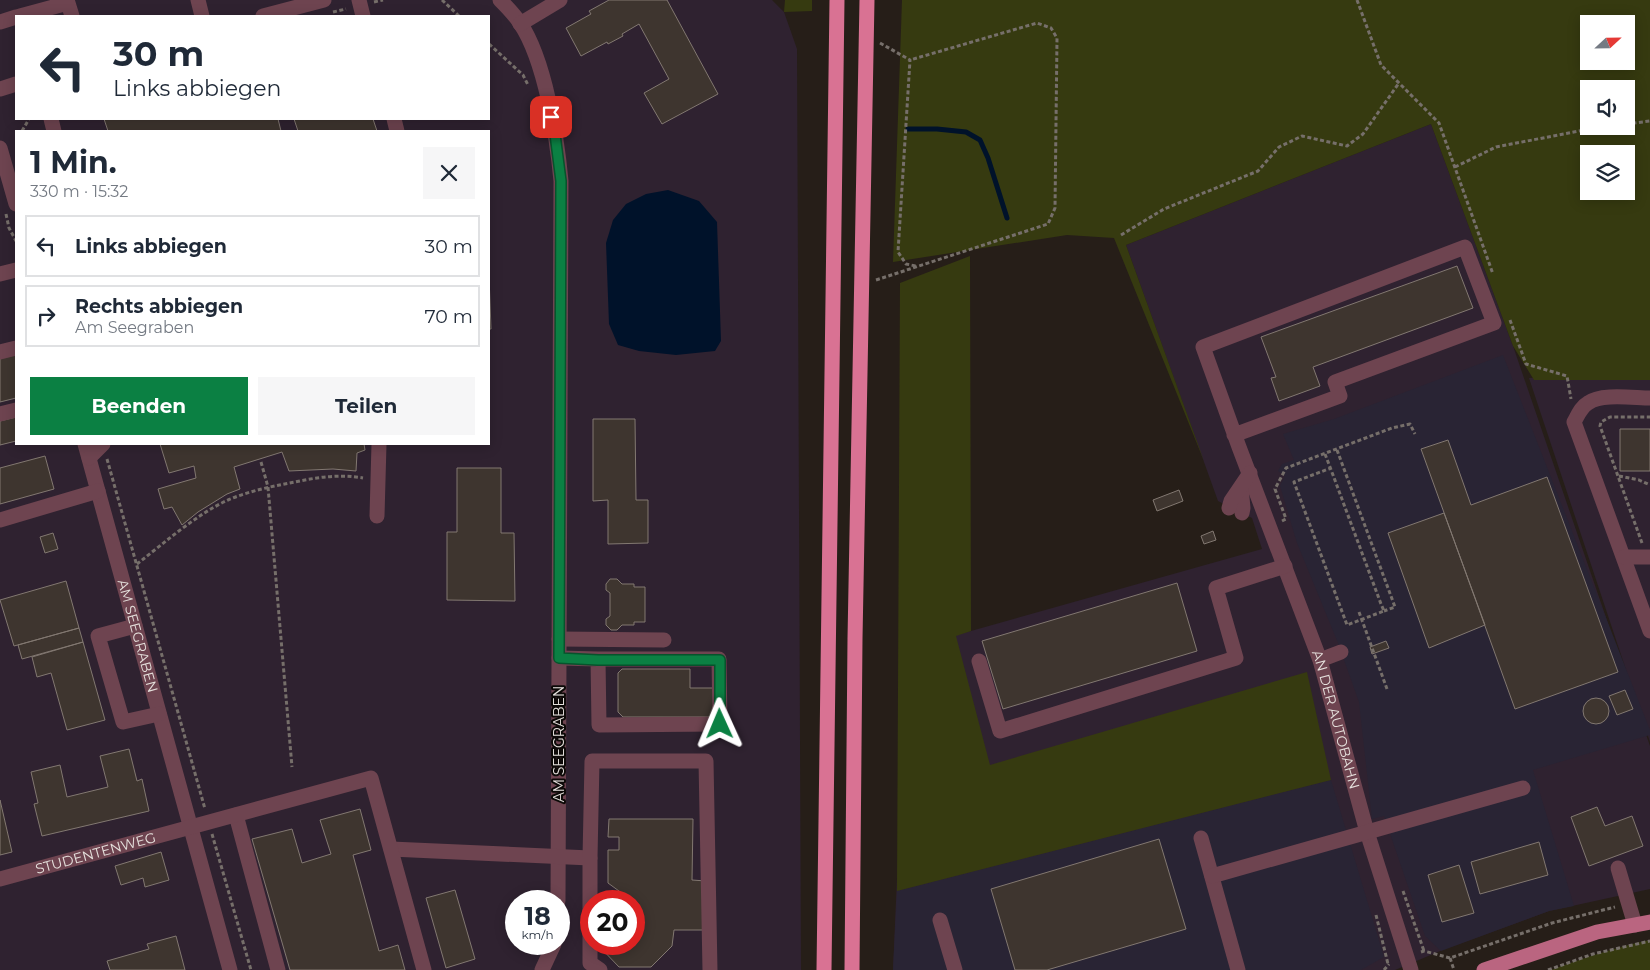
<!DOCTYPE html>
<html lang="de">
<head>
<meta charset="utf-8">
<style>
	body { margin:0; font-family:Montserrat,sans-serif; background:#f6f6f7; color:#1f2937; height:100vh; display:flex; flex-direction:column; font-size:19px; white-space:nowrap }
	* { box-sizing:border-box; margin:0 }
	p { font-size:16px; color:#747a83 }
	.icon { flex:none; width:28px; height:28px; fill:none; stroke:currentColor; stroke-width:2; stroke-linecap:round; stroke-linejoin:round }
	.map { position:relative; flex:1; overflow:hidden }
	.details { position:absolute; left:15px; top:130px; width:475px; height:315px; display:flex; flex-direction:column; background:#fff; border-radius:0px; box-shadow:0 2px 12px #0003 }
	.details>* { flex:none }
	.top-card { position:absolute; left:15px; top:15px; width:475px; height:105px; border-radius:0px; box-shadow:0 2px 12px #0003; background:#fff; color:#1f2937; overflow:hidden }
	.needle { width:32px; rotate:68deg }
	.buttons { position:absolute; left:1580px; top:15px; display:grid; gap:10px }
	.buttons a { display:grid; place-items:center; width:55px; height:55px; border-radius:0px; background:#fff; box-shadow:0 2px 12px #0003; font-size:25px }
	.speed { position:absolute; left:505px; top:890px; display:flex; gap:10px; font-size:25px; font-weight:700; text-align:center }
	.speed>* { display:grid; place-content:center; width:65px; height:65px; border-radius:50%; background:#fff; box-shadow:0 2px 12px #0003; line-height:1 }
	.speed small { font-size:12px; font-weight:400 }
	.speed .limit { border:8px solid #d22; background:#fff; color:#111 }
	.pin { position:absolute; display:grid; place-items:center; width:42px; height:42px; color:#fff; margin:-21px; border-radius:10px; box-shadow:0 2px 8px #0006 }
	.me { position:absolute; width:55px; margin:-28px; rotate:359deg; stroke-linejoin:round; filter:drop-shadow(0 0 4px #0008) }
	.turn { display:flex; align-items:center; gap:18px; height:105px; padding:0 15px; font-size:22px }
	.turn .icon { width:65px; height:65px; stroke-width:2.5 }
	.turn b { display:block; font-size:35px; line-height:42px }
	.round { display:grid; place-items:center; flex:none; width:52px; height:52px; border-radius:0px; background:#f6f6f7 }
	.summary { display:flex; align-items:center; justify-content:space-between; height:85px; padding:0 15px }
	h1 { font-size:30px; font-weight:700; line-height:38px }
	.primary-button { display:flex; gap:10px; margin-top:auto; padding:10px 15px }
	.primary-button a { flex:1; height:58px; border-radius:0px; background:#0b8043; color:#fff; font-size:20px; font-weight:700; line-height:58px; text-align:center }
	.primary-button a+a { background:#f6f6f7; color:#1f2937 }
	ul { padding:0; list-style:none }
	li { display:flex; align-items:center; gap:15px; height:62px; margin:0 10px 8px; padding:0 5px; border:2px solid #e0e1e3; border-radius:0px }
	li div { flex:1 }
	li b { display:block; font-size:19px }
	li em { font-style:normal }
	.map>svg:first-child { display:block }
	.commercial { fill:#2f2230; fill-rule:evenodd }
	.industrial { fill:#292434 }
	.green { fill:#363a10; fill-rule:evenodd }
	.water { fill:#00122a }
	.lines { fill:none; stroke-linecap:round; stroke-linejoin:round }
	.stream { stroke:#00122a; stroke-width:5 }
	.building { fill:#3e352f; stroke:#827871 }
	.path { stroke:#766f6a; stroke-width:3; stroke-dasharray:4 2.5; stroke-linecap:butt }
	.minor { stroke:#6e4450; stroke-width:15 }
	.major { stroke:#ba6580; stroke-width:15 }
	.highway { stroke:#d97293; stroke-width:15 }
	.route-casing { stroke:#07532c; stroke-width:12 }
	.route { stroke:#0b8043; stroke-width:9 }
	.labels { text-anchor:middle; stroke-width:4; stroke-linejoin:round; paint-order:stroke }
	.street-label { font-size:14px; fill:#e6e1dd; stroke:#0c0907 }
</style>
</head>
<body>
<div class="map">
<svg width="1650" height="970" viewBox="0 0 1650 970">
	<rect width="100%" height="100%" fill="#261e18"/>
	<!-- commercial -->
	<path class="commercial" d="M0 0H772L784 12 797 49 801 970H0ZM16 16H489V119H16ZM16 131H489V444H16ZM516 901H559V944H516ZM591 901H634V944H591Z
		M1431 124 1513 346 1650 746V889L1549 911 1445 949 1395 970H893L907 649 1262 549 1252 518 1218 501 1126 245Z
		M1529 378H1650V742Z"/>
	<!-- industrial -->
	<path class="industrial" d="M1503 355 1650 730V735L1533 770 1574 906 1549 911 1441 951 1425 936 1384 816 1372 819 1359 702 1338 643 1297 543 1280 486 1285 476 1278 471 1282 464 1294 460 1283 434 1334 419Z
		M1331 780 1384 957 1361 970H893L897 891Z"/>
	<!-- green -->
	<path class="green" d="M785 0H812V11L784 12Z
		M902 0H1650V380H1534L1513 346 1431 124 1126 245 1204 461 1114 238 1067 235 893 262ZM1589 24H1626V61H1589ZM1589 89H1626V126H1589ZM1589 154H1626V191H1589Z
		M970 256 971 631 956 636 990 765 1307 672 1331 780 897 891 900 283Z
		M1650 940V970H1551C1584 958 1616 947 1650 940Z"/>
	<!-- water -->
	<path class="water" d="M668 190 699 201 717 222 721 341 715 351 676 355 639 351 618 345 609 324 606 243 613 220 626 204 646 194Z"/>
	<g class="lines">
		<!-- stream -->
		<path class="stream" d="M908 129H937L966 132 980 140 988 158 1007 218"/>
	</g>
	<!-- building -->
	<path class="building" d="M609 0H667L718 94 662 124 644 93 669 79 639 24 622 34 623 36 608 44 607 42 581 56 566 28 591 14 589 11Z
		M104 119H278L281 131H108Z
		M294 119H373L377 131H298Z
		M1457 266 1473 308 1313 367 1320 386 1279 401 1271 378 1276 377 1261 337Z
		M489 276 491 329H489Z
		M16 352V398L0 402V356Z
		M16 417V441L0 445V421Z
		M593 419H635L636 500H648V543L608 544V500L593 501Z
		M1620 429H1650V471H1620Z
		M1448 440 1471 505 1547 477 1618 672 1515 709 1421 449Z
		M160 444H364L365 450 357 453 356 471 333 469 289 471 282 452 234 467 240 489 227 494 198 512 182 525 172 507 164 509 158 489 196 478 194 466 169 473Z
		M45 456 54 489 0 504V468Z
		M457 468H501V533H514L515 601 447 600V532H457Z
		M1179 490 1183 501 1157 511 1153 500Z
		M1444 513 1485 625 1429 648 1388 533Z
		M1213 531 1216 540 1204 544 1201 536Z
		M53 533 58 549 45 553 40 537Z
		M610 579H617L622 584H634V587H645V622H634V625H622L617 630H611L606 625V619L610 616V593L606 590V584Z
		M66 581 79 628 14 646 0 600Z
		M1177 583 1197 651 1003 709 982 641Z
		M79 628 83 642 22 659 18 645Z
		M1386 641 1389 648 1372 654 1370 647Z
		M83 642 105 720 67 730 51 673 37 677 32 657Z
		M622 669H690V688H715V717H623L618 712V673Z
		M1625 690 1633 709 1617 715 1609 696Z
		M1583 711a13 13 0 1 1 26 0a13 13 0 1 1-26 0Z
		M129 749 137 781 142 779 149 811 42 836 34 804 38 803 31 772 60 765 67 797 108 787 100 756Z
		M0 800 12 852 0 855Z
		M1597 807 1605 826 1632 816 1643 846 1589 866 1571 817Z
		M360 809 371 850 353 855 379 951 398 945 405 970H290L252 839 292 829 302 863 331 854 320 820Z
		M609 819H693L692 880 706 881V930H674L672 946 651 967H619L597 944H634V901H609L619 891 608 883V850H619V837H608Z
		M1159 839 1186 929 1047 970H1015L991 889Z
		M1539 842 1548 875 1480 894 1471 862Z
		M161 852 169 880 145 887 143 878 121 885 115 866Z
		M1459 865 1474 913 1442 922 1428 875Z
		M455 890 475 959 446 968 426 898Z
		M176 936 185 970H110L107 961 149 949 147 944Z"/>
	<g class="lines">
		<!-- path -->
		<path class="path" d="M442 0 459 16
			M1357 0 1381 65 1439 123 1493 274
			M374 2 383 0
			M333 12 346 9
			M880 43 910 60 898 252 906 264 916 266
			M489 44 523 75 528 85
			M1626 124 1650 121
			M22 131 29 119
			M1455 167 1496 147 1605 126
			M6 214 9 228 16 241
			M1121 235 1164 209 1258 171 1279 147 1302 136 1347 146 1363 134 1399 83
			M876 280 1048 224 1055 208 1057 38 1051 28 1037 23 910 60
			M1510 320 1526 364 1567 376 1571 399
			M1337 450 1395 607 1384 611
			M1325 454 1333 475 1381 604 1384 611 1347 625 1294 482 1331 468
			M107 459 205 809
			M261 462 268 487 292 767
			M1619 476 1639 480 1650 485
			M1282 521 1286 519 1275 489 1286 468 1392 428 1410 424 1415 434
			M1642 543 1600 426 1601 422 1610 417H1650
			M137 564C164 543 197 514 228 500 249 491 273 486 295 482 318 477 340 474 363 478
			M1359 612 1387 689
			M212 834 251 970
			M1403 891 1424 951
			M1376 915 1388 964
			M1421 952 1424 951 1450 958 1552 923 1615 907
			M1450 958 1454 970
			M1384 970 1389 964
			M1548 970 1593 954 1650 941"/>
		<!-- minor -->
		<g class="minor">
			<path d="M198 0 202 16"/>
			<path d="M359 0 363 16"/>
			<path d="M500 0C507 7 514 14 520 23 545 60 557 137 561 181L558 901"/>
			<path d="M20 16 68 3 72 16"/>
			<path d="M263 16 324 0"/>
			<path d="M0 22 16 17"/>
			<path d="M520 24 560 0"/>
			<path d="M0 89 16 84"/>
			<path d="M51 119 54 131"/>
			<path d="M394 119 397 131"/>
			<path d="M0 148 16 204"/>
			<path d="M0 274 16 270"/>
			<path d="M0 352 16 348"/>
			<path d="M1650 398C1634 398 1601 393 1588 403 1581 407 1578 415 1574 422L1650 631"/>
			<path d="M0 414 16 410"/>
			<path id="s1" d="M1234 435 1340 396 1335 382 1494 323 1465 247 1203 347 1239 447 1320 660 1367 832 1411 970"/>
			<path id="s2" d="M85 444 230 970"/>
			<path d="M89 458 103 444"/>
			<path d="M1241 487 1243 508 1242 513"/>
			<path d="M1229 508 1231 501 1250 473"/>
			<path d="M377 516 379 444"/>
			<path d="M0 520 98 491"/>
			<path d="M1624 557H1650"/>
			<path d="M135 626 98 636 123 722 159 714"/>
			<path d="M559 639 664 640"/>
			<path d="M559 658 598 659H719L720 724 599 725 598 659"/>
			<path d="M1320 660 1341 652"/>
			<path d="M979 661 1000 731 1236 658 1216 588 1285 566"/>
			<path d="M236 815 278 970"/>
			<path d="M1201 838 1238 970"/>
			<path d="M391 849 590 858"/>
			<path d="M1618 868 1635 925"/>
			<path d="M1212 876 1523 788"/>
			<path id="s3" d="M0 879 371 778 424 970"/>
			<path d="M940 920 955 970"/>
			<path d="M542 970 554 944"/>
			<path d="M600 970 590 963V858L592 761H706L710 970"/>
		</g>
		<!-- major -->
		<path class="major" d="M1484 970 1597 932 1650 922"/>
		<!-- highway -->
		<path class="highway" d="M824 970 837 0
			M852 970 855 639 867 0"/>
	</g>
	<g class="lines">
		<defs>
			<path id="route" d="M551 117 555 134 561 181 559 658 598 660H720V724"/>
		</defs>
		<!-- route casing -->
		<use href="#route" class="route-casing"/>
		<!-- route -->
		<use href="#route" class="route"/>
	</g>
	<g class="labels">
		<!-- street labels -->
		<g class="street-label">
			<text dy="5" stroke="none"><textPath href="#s2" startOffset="199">AM SEEGRABEN</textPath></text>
			<text dy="5" stroke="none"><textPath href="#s1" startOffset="1055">AN DER AUTOBAHN</textPath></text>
			<text transform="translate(559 744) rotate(-90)" y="5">AM SEEGRABEN</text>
			<text dy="5" stroke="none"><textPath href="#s3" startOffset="99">STUDENTENWEG</textPath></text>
		</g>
	</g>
</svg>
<div class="buttons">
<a><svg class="needle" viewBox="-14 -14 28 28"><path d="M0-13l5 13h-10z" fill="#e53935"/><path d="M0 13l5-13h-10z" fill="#747a83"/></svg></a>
<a><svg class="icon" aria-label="sound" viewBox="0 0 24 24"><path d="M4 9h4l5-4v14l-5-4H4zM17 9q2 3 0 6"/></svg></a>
<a><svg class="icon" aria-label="layers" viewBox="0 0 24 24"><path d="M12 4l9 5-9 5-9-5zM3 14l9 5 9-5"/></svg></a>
</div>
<div class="speed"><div>18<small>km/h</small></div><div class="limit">20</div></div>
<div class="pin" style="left:551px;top:117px;background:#d93025"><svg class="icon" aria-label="arrive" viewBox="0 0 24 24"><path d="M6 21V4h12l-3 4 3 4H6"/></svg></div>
<svg class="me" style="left:720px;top:724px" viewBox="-20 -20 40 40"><path d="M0-17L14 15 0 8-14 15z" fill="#0b8043" stroke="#fff" stroke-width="4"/></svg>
<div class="top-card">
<div class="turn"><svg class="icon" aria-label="left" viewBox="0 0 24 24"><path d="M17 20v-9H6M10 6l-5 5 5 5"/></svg><div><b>30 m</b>Links abbiegen</div></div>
</div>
<section class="details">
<div class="summary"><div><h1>1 Min.</h1><p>330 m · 15:32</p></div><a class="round"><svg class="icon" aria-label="close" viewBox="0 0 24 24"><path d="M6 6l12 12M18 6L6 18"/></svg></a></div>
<ul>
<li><svg class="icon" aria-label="left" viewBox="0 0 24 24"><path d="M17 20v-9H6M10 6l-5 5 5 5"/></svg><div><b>Links abbiegen</b></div><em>30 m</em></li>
<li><svg class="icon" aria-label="right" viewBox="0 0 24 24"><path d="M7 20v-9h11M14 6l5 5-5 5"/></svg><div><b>Rechts abbiegen</b><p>Am Seegraben</p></div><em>70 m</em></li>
</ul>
<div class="primary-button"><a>Beenden</a><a>Teilen</a></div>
</section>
</div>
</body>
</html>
